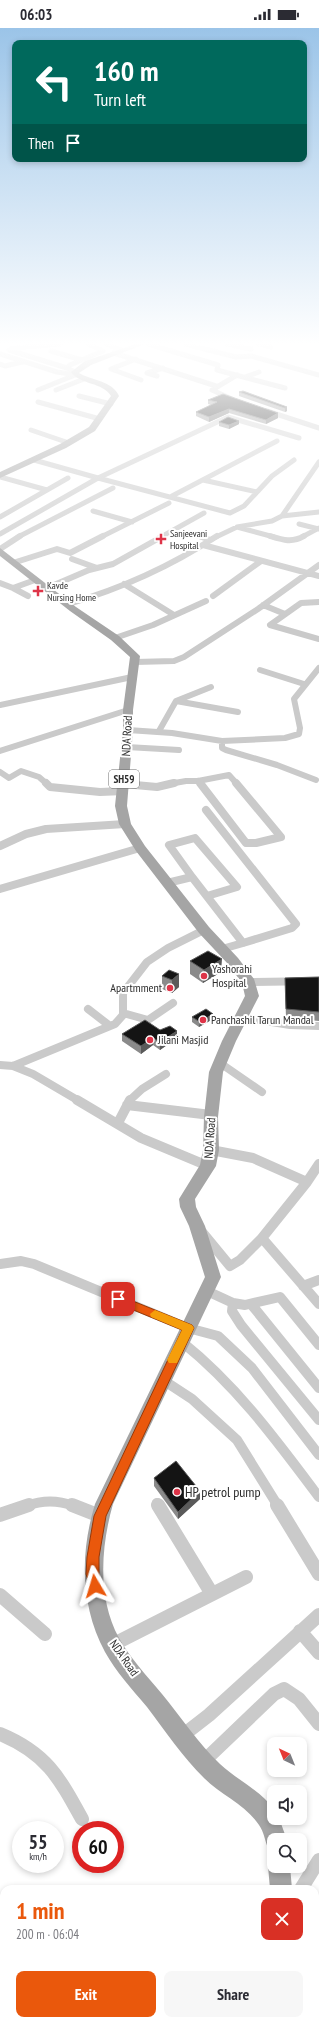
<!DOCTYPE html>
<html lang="en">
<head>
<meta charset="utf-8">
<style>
	body { margin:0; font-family:"PT Sans Narrow",sans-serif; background:#f7f7f7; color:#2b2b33; height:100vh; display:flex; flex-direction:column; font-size:15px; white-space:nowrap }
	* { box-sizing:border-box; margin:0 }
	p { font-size:13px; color:#7c7c81 }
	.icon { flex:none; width:22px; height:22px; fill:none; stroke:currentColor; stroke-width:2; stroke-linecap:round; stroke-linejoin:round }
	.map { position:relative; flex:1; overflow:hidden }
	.panel { position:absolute; left:0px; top:1857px; width:319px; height:140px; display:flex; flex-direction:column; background:#fff; border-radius:12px 12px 0 0; box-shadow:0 2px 6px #0003 }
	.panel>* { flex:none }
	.hud { position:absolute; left:12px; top:12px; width:295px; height:122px; border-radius:8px; box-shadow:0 2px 6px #0003; background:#00695c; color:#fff; overflow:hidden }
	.needle { width:26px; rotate:317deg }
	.buttons { position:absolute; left:267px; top:1709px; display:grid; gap:8px }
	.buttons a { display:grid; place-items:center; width:40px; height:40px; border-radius:8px; background:#fff; box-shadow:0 2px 6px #0003; font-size:20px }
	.speed { position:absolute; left:12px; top:1793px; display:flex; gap:8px; font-size:20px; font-weight:700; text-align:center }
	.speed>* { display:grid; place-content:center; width:52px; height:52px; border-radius:50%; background:#fff; box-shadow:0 2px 6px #0003; line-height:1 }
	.speed small { font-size:10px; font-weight:400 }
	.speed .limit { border:6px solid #d22; background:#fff; color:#111 }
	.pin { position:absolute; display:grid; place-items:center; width:34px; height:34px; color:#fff; margin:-17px; border-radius:8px; box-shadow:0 2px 6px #0006 }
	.me { position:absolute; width:44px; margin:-22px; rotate:353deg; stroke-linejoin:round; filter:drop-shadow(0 0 3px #0008) }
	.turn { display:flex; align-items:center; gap:14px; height:84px; padding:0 16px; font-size:18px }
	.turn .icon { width:52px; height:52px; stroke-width:2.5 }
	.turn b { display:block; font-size:28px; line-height:34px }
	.then { display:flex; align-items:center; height:38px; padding:0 16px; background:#0003; gap:8px; font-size:15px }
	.round { display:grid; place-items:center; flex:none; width:42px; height:42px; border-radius:8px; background:#f7f7f7 }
	.summary { display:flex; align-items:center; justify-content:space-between; height:68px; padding:0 16px }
	h1 { font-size:24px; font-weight:700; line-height:30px; color:#ea580c }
	.cta { display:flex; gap:8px; margin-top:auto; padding:8px 16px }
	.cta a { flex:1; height:46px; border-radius:8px; background:#ea580c; color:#fff; font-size:16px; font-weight:700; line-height:46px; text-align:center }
	.cta a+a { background:#f7f7f7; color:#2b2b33 }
	.status { display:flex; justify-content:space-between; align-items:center; height:28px; padding:0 20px; background:#fff; direction:ltr }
	.status svg { height:11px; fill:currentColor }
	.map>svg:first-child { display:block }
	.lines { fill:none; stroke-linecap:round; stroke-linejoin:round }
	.minor-far4 { stroke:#cacaca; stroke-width:5 }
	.minor-far3 { stroke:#cacaca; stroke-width:6 }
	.minor-far2 { stroke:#cacaca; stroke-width:8 }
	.minor-far1 { stroke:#cacaca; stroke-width:10 }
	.minor { stroke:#cacaca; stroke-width:14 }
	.primary { fill:#a5a5a5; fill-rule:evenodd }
	.wall { fill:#8a8a8a }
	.shaded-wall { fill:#5a5a5a }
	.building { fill:#141414; stroke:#5a5a5a }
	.route { fill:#ea580c; stroke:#983908 }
	.slow { fill:#f59e0b }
	.poi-dot { fill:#de3448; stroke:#fff; stroke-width:1.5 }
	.labels { text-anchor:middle; stroke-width:4; stroke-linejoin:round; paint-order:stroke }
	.far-poi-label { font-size:10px; fill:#2d2d2d; stroke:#fff; text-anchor:start }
	.shield { fill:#fff; stroke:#6c6c6c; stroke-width:1 }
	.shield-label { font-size:11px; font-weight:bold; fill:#2d2d2d }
	.street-label { font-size:12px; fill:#2d2d2d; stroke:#fff }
	.poi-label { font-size:12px; fill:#2d2d2d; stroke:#fff; text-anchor:start }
	.near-poi-label { font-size:14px; fill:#2d2d2d; stroke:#fff; text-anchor:start }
</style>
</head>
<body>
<div class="status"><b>06:03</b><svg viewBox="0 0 49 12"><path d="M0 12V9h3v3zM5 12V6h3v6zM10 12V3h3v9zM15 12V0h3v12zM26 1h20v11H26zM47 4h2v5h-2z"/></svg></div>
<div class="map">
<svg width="319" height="1997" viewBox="0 0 319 1997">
	<rect width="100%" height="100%" fill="#fff"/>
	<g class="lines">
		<!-- minor-far4 -->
		<path class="minor-far4" d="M106 316 121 322
			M148 316 218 337 217 342 285 360
			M185 316 236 329 251 328 319 347
			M227 316 251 321
			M259 316 271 319
			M12 320 61 316
			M9 322 67 340
			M51 323 82 332
			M114 325 216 358
			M0 326 57 344 77 347
			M136 331 111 341 141 352
			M0 336 5 338 22 334
			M75 344 67 340 70 337 103 323 88 316
			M157 348 147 345 163 340
			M245 349 259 344
			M38 362 75 347
			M56 362 84 351
			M79 368 111 376
			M232 371 212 362 237 347
			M38 374 100 391
			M267 383 319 400
			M31 402 69 415
			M34 432 98 450 228 389 299 410
			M0 449 47 462 0 489
			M203 452 257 464
			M47 462 68 450
			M172 468 277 413
			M93 483 132 494
			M282 488 319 484
			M299 496 319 501
			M237 499 274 509
			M189 505 202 509
			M0 506 98 450 230 485 244 478 272 448 294 432
			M18 509 113 460
			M101 509 169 475
			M161 509 204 485
			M216 509 237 499 272 493 282 488 319 434
			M302 509 319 500"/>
		<!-- minor-far3 -->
		<path class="minor-far3" d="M199 508 210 512
			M270 508C283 512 292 515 304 508
			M203 517 319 548
			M0 521 20 508
			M72 531 97 540
			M16 534 57 521 70 525 103 508
			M0 555 13 560
			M124 556 174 587
			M47 560 89 542 113 536 163 508
			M28 568 13 560 35 552
			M213 568 261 533
			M319 574 301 575 270 597 319 611
			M68 576C120 561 171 538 217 508
			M263 577 285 586
			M115 610 153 597 206 573
			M135 634 174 633 184 629 258 581 319 537
			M260 642 304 656
			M176 673 238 684
			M0 677 132 649
			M128 702 172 705 222 713 285 710 299 706 300 700 294 671 319 640
			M159 703 176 673 211 659
			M222 713V720L226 722 277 737 316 752
			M127 719 179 722
			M0 723 128 682
			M0 744 9 750 21 743 39 749 47 756
			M198 753 201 756
			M198 753 229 747 237 756
			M124 756H129
			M169 756 186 753H198"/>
		<!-- minor-far2 -->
		<path class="minor-far2" d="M46 755 50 759 100 764 124 763
			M200 755 246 815H256L281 809 236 755
			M124 756 157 759 174 755
			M206 782 296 896 292 900 243 915
			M0 818 26 806 46 801 125 796
			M192 849 169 817 195 810 237 859 207 868
			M167 855 192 849 243 915 222 921
			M0 861 140 820
			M249 954 319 953
			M88 981 110 998
			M123 985 148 992 173 975
			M241 989 290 997 319 998
			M220 1035 262 1064
			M0 1037 13 1038 115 996 123 987V965L147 934 168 920 204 902
			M13 1038 33 1046 79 1073
			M129 1073 142 1061 166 1046"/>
		<!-- minor-far1 -->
		<path class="minor-far1" d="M77 1072 141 1110 208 1138
			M127 1077 211 1087
			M119 1093 130 1072
			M211 1122 253 1130 307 1154
			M319 1136 307 1154 262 1210 319 1276
			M202 1204 230 1238 240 1232 262 1210
			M0 1236 21 1233 34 1236 188 1300 218 1308 252 1340 319 1427
			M303 1258 319 1252
			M207 1263 233 1275 245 1277 280 1269 319 1317
			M233 1275 232 1283 241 1297 319 1392
			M251 1276 319 1360
			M182 1314C237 1358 277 1413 319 1469
			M163 1352 192 1371 237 1412 278 1478
			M157 1475 159 1478
			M26 1478C43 1472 57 1472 74 1478"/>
		<!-- minor -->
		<path class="minor" d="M72 1477 100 1488
			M158 1477 212 1566
			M277 1477 319 1546
			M0 1487 29 1477
			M0 1567 45 1606
			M300 1603 319 1625
			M112 1617 246 1549
			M0 1706C46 1725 59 1749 82 1791
			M182 1708 209 1687 319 1587
			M204 1733 274 1666 284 1661 299 1671 319 1696
			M301 1861 319 1832"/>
		<!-- primary -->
		<path class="primary" d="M136 316H145L91 337 79 345C91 352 113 353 119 368L95 403 66 420 0 450V444L60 416 89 399 111 368C103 354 80 357 71 344L85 333Z
			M0 520 76 579 119 608 140 628 133 682V702L127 778 131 796 145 818 209 899 238 930 254 951 259 968 236 1013 223 1044 218 1089 219 1122 216 1138 195 1171 196 1179 205 1198 221 1249 113 1476C101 1518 97 1570 119 1610 130 1630 147 1648 162 1666 181 1689 198 1715 220 1736 237 1752 260 1762 274 1781V1790H279L287 1812H274V1822L268 1820C265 1813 264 1804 259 1797 246 1777 221 1767 204 1750 183 1729 165 1703 147 1679 132 1661 116 1644 105 1624 80 1577 80 1525 95 1476L205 1249 189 1198 180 1179 179 1171 200 1137 203 1122 204 1089 209 1044 222 1013 245 968 242 955 228 936 199 905 136 823 119 796 115 778 123 702V682L130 629 111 612 70 583 0 528Z
			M274 1829V1838H290L292 1861H270L268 1838 271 1830Z
			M315 1931 319 1933V1961L315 1959Z"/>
	</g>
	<!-- wall -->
	<path class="wall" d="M239 364 287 379V383L285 384 239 368Z
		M208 372 278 385V390L266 396 229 385 209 394 196 388V384L211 377 208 376Z
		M239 393V396L229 401 219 398V394Z
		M190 933 221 944 203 955 190 946Z
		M169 942 179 959 172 965 162 961V948Z
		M319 949V993L286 990 285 959V950Z
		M213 986V991L199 999 192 994V989Z
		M160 1002 177 1010 160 1022 153 1017 141 1026 122 1013V1006Z
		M154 1450 200 1463V1471L178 1491 154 1458Z"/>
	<!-- shaded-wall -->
	<path class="shaded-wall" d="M287 379V383L285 384V380Z
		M229 381V385L209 394V389Z
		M278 385V390L266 396V392Z
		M239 393V396L229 401V397Z
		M222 931 221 944 203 955 204 942Z
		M179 946V959L172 965V952Z
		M213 986V991L199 999 200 994Z
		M177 1003V1010L160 1022V1014Z
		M153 1010V1017L141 1026V1018Z
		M200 1463V1471L178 1491V1484Z"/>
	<!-- building -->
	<path class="building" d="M243 363 287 379 285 380 239 364Z
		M223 366 278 385 266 392 229 381 209 389 196 384 217 374 208 372Z
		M228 389 239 393 229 397 219 394Z
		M208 923 222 931 204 942 190 933Z
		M169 942 179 946 172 952 162 948Z
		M319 949V984L286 981 285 950Z
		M206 981 213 986 200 994 192 989Z
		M145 992 160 1002 170 998 177 1003 160 1014 153 1010 141 1018 122 1006Z
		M176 1433 200 1463 178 1484 154 1450Z"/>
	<!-- sky -->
	<linearGradient id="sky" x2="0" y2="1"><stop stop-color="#9bc4e8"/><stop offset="0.53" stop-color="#fff"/><stop offset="1" stop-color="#fff" stop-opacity="0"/></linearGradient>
	<rect width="319" height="595" fill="url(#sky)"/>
	<!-- route -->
	<path class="route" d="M118 1267 192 1297 194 1300 106 1488 99 1529V1546L102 1558 100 1563 95 1564 91 1563 86 1546 87 1529 94 1488 182 1302 114 1274 113 1271Z"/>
	<!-- slow -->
	<path class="slow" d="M155 1282 192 1297 194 1300 177 1335H169L167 1332 182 1302 151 1289 150 1286Z"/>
	<!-- markers -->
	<g class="poi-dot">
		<path d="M159 505h4v4h4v4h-4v4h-4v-4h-4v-4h4z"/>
		<path d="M36 557h4v4h4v4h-4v4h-4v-4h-4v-4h4z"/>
		<circle cx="204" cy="948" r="4"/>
		<circle cx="170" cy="960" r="4"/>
		<circle cx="203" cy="992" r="4"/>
		<circle cx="150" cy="1012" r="4"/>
		<circle cx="177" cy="1464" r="4"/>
	</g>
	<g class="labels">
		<!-- far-poi labels -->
		<g class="far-poi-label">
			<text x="170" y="509">Sanjeevani<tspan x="170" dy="12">Hospital</tspan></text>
			<text x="47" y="561">Kavde<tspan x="47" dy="12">Nursing Home</tspan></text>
		</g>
		<!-- shield labels -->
		<rect class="shield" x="109" y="742" width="30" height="18" rx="3"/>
		<g class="shield-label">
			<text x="124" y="755">SH59</text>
		</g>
		<!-- street labels -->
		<g class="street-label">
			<text transform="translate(127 708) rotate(-87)" y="4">NDA Road</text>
			<text transform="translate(210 1110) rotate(-86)" y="4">NDA Road</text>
			<text transform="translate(124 1630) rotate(55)" y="4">NDA Road</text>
		</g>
		<!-- poi labels -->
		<g class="poi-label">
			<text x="212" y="945">Yashorahi<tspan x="212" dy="14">Hospital</tspan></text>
			<text x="162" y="964" text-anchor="end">Apartmment</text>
			<text x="211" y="996">Panchashil Tarun Mandal</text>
			<text x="158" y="1016">Jilani Masjid</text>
		</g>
		<!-- near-poi labels -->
		<g class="near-poi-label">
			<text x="185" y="1469">HP petrol pump</text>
		</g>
	</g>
</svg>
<div class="buttons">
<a><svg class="needle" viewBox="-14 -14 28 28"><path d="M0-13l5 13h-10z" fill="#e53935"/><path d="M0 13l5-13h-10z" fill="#7c7c81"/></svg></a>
<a><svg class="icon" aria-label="sound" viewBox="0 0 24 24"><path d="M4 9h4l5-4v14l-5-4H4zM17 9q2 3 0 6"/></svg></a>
<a><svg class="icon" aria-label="search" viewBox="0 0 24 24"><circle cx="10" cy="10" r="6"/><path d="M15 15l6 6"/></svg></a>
</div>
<div class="speed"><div>55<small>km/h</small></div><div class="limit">60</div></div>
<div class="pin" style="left:118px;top:1271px;background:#d93025"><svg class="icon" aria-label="arrive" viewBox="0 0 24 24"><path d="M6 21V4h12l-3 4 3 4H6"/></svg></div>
<svg class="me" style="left:95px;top:1558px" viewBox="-20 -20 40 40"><path d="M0-17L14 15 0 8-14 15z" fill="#ea580c" stroke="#fff" stroke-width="4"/></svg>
<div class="hud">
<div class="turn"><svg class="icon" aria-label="left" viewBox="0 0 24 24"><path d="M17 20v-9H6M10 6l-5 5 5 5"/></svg><div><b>160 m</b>Turn left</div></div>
<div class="then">Then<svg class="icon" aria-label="arrive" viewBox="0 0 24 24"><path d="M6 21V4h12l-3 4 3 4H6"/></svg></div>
</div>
<section class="panel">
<div class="summary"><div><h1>1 min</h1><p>200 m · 06:04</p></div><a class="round" style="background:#d93025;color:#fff"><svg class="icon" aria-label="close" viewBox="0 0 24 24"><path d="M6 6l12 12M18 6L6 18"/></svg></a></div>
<div class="cta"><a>Exit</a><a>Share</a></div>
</section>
</div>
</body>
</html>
